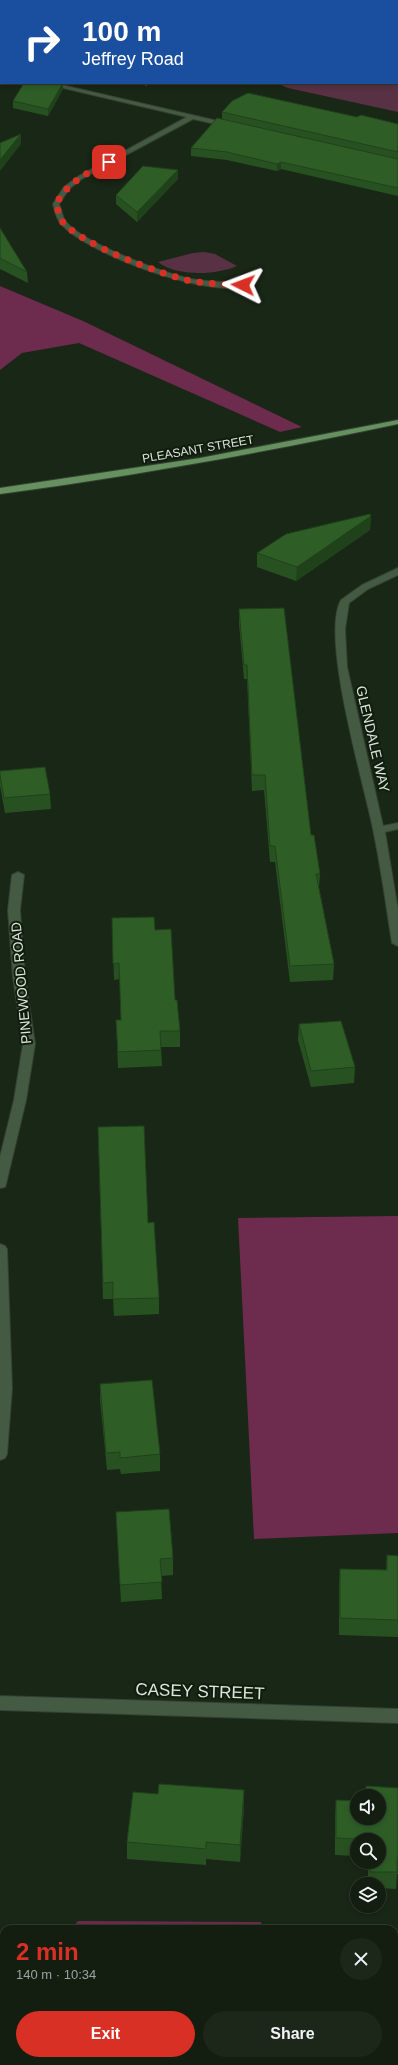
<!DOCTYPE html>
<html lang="en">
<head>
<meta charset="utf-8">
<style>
	body { margin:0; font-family:Helvetica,sans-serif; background:#1c2619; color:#f1f3f6; height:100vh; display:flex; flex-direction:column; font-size:15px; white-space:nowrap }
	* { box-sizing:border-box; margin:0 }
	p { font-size:13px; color:#9da29f }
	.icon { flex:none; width:22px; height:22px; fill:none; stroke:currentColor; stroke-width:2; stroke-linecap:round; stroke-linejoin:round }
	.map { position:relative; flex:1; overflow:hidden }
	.details { position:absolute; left:0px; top:1925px; width:398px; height:140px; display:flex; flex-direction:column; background:#131d10; border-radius:12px 12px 0 0; box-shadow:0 2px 6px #0003,0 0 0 1px #323b30 }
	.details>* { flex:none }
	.banner { position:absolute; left:0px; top:0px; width:398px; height:84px; box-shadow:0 2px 6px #0003,0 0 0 1px #323b30; background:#1a4fa0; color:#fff; overflow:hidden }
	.controls { position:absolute; left:350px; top:1789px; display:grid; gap:8px }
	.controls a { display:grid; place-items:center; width:36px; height:36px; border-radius:50%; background:#131d10; box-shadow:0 2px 6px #0003,0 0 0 1px #323b30; font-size:20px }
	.pin { position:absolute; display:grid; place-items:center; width:34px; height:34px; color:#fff; margin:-17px; border-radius:8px; box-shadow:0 2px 6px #0006 }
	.me { position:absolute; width:44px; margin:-22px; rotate:273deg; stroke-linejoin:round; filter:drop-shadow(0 0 3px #0008) }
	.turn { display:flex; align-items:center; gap:14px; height:84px; padding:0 16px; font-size:18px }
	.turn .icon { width:52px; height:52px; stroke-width:2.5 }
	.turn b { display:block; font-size:28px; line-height:34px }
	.round { display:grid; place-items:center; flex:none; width:42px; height:42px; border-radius:21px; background:#1c2619 }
	.head { display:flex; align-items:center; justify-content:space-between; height:68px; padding:0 16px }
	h1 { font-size:24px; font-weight:600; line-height:30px; color:#d93025 }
	.cta { display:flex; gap:8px; margin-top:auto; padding:8px 16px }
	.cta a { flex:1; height:46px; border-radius:24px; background:#d93025; color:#fff; font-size:16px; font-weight:600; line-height:46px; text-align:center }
	.cta a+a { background:#1c2619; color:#f1f3f6 }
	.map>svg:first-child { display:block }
	.green { fill:#593144 }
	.forest { fill:#6d2b4d }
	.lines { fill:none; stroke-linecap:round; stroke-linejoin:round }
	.minor-casing { stroke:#344231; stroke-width:2 }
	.major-casing { stroke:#344231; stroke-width:2 }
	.path { stroke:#556253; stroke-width:1.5; stroke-dasharray:2 1; stroke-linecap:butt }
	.minor { fill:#455a42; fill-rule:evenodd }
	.major { fill:#66905f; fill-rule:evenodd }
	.wall { fill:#285121 }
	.shaded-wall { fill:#20421b }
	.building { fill:#2e5e26; stroke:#20421b }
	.route { stroke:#d93025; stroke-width:7; stroke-dasharray:0 12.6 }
	.labels { text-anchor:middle; stroke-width:4; stroke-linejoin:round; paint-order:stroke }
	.far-street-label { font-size:12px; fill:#dce5da; stroke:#0f1d0d }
	.street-label { font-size:14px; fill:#dce5da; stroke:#0f1d0d }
	.near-street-label { font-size:17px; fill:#dce5da; stroke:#0f1d0d }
</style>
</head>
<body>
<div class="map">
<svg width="398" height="2065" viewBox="0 0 398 2065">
	<rect width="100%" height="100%" fill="#192716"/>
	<!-- green -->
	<path class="green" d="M398 0V112L288 88 276 83H397V1H390Z
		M204 252 215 254 237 266C217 275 177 277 158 262L193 253Z"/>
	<!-- forest -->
	<path class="forest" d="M0 286 83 321 302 427 280 432 79 343 22 353 0 370Z
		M398 1216V1533L254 1539 238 1218Z
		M78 1921 261 1922 262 1929H71Z
		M4 2011V2061L398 2062V2065H0V2016Z"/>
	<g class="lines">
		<defs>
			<path id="minor" d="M0 72H1V76H0Z
				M42 83H53L231 124V126L229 127 193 119 83 178 69 189 59 204C61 209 62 214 64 219 78 242 164 273 191 279 208 282 226 282 243 283H246V287C203 296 90 255 61 224 56 218 55 211 53 204L64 187 79 176 187 117Z
				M398 568V575L368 589 349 603 345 629 347 667 383 826 398 823V829L385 832 398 910V946L392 943C386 905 381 867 373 829 364 784 320 636 341 600L362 585Z
				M18 872 24 875 20 910 25 977 35 1044 26 1100 6 1184 5 1187 0 1188V1157L14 1100 23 1044 13 977 8 910 12 875Z
				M0 1244 5 1246 7 1249 12 1388 7 1454 5 1458 0 1460Z
				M0 1696 398 1709V1723L0 1710Z"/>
			<path id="major" d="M398 420V424C266 452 134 476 0 494V488L200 458Z"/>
		</defs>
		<!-- minor casing -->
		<use href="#minor" class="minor-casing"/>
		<!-- major casing -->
		<use href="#major" class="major-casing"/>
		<!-- path -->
		<path class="path" d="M145 85 152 83"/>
		<!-- minor -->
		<use href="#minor" class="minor"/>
		<!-- major -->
		<use href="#major" class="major"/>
	</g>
	<!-- wall -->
	<path class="wall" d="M0 0H69L67 1H1V31L0 30Z
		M171 0H204L200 1H174Z
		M24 83H67L66 84H63V89L48 116 13 108V101Z
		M222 112 357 117 398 124V196L281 169 277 171 227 160 191 156V148L222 120Z
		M178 179 137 222 116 204V195Z
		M0 228 27 272 28 283 0 269Z
		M371 516 370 530 296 581 257 567V553Z
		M239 609 311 835 320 874 319 887 334 964 333 980 290 982 275 862H270L264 790 252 791 247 679H244L239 624Z
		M0 771 50 794 51 809 5 813 0 786Z
		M112 918 155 930 175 1000 180 1031V1047H161L162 1066 118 1068 116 1020H121L120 979 114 980Z
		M299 1024 355 1067 354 1083 311 1087 298 1040Z
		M98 1127 148 1223 159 1298V1314L114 1316 113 1299H103Z
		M100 1384 160 1454V1471L121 1474 120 1469 107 1470 100 1400Z
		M116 1512 173 1558V1575L161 1576 162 1599 121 1602Z
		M387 1555 398 1556V1637L339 1635V1586L340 1569 386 1570Z
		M366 1786 398 1788V1874H397L396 1889 379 1888V1884H368V1862H379V1840H357V1856L335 1855V1817L336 1800 357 1818 379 1796H365Z
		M244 1790V1807L240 1862 206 1859V1865L127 1859V1842L158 1794Z"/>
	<!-- shaded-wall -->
	<path class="shaded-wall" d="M57 0H69L67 1H55Z
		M186 0H204L200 1H186Z
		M63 83V89L48 116V109Z
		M21 134V144L0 171V160Z
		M281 162V169L277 171V164Z
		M178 170V179L137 222V212Z
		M371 516 370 530 296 581 297 567Z
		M244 1790V1807L240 1862V1845Z"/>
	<!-- building -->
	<path class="building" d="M0 0H57L55 1H1V24H0Z
		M76 0H136L135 1H76Z
		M24 83H63L48 109 13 101Z
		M248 93 357 117 361 115 398 124V152L222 112 232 101Z
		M217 118 398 159V188L281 162 277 164 227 152 191 148Z
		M21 134 0 160V143Z
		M143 166 178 170 137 212 116 195Z
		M0 228 27 272 0 258Z
		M370 514 371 516 297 567 257 553 286 534Z
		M284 608 311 835H314L320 874H316L334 964 290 966 275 846H270L265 775H252L247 665H244L239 609Z
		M45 767 50 794 4 798 0 775V771Z
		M154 917 155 930 171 929 175 1000H177L180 1031H160L161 1050 118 1052 116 1020H121L119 963 113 964 112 918Z
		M341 1021 355 1067 311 1071 299 1024Z
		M144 1126 148 1223 154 1222 159 1298 113 1299V1282L103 1283 98 1127Z
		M152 1380 160 1454 120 1458V1452L106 1453 100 1384Z
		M169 1509 173 1558 160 1559 162 1582 120 1585 116 1512Z
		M387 1555 398 1556V1620L340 1618V1569L387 1570Z
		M159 1784 244 1790 240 1845 206 1842V1849L127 1842 133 1792 158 1794Z
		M366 1786 398 1788V1858H397V1872H370V1862H379V1840L336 1838V1800L357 1801V1818H379V1796H366Z"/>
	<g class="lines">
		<!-- route -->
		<path class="route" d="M109 162C86 174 69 181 56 204 58 209 59 217 62 221 79 244 163 275 191 281 208 284 226 284 243 285"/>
	</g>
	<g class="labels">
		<!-- far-street labels -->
		<g class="far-street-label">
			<text transform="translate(198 449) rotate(-10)" y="4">PLEASANT STREET</text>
		</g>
		<!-- street labels -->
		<g class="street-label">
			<text transform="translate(373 739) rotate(77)" y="5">GLENDALE WAY</text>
			<text transform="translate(21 983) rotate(-95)" y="5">PINEWOOD ROAD</text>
		</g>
		<!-- near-street labels -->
		<g class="near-street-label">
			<text transform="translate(200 1691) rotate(2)" y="6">CASEY STREET</text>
		</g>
	</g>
</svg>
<div class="controls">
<a><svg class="icon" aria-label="sound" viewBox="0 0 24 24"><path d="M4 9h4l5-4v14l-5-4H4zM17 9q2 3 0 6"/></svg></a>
<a><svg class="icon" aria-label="search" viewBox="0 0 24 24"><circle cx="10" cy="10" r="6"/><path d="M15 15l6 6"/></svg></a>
<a><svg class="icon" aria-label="layers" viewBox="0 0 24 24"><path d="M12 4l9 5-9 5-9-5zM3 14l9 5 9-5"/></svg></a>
</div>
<div class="pin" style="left:109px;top:162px;background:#d93025"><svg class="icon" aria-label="arrive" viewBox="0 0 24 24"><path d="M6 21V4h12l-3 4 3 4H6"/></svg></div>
<svg class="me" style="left:243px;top:285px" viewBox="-20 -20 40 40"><path d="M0-17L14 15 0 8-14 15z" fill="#d93025" stroke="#fff" stroke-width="4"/></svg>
<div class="banner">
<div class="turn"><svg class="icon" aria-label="right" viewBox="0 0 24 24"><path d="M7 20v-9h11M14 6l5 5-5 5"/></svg><div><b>100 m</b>Jeffrey Road</div></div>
</div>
<section class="details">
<div class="head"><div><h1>2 min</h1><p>140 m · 10:34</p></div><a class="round"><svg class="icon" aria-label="close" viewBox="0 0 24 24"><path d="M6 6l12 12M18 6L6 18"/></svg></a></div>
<div class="cta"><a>Exit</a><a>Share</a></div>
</section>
</div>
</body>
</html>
